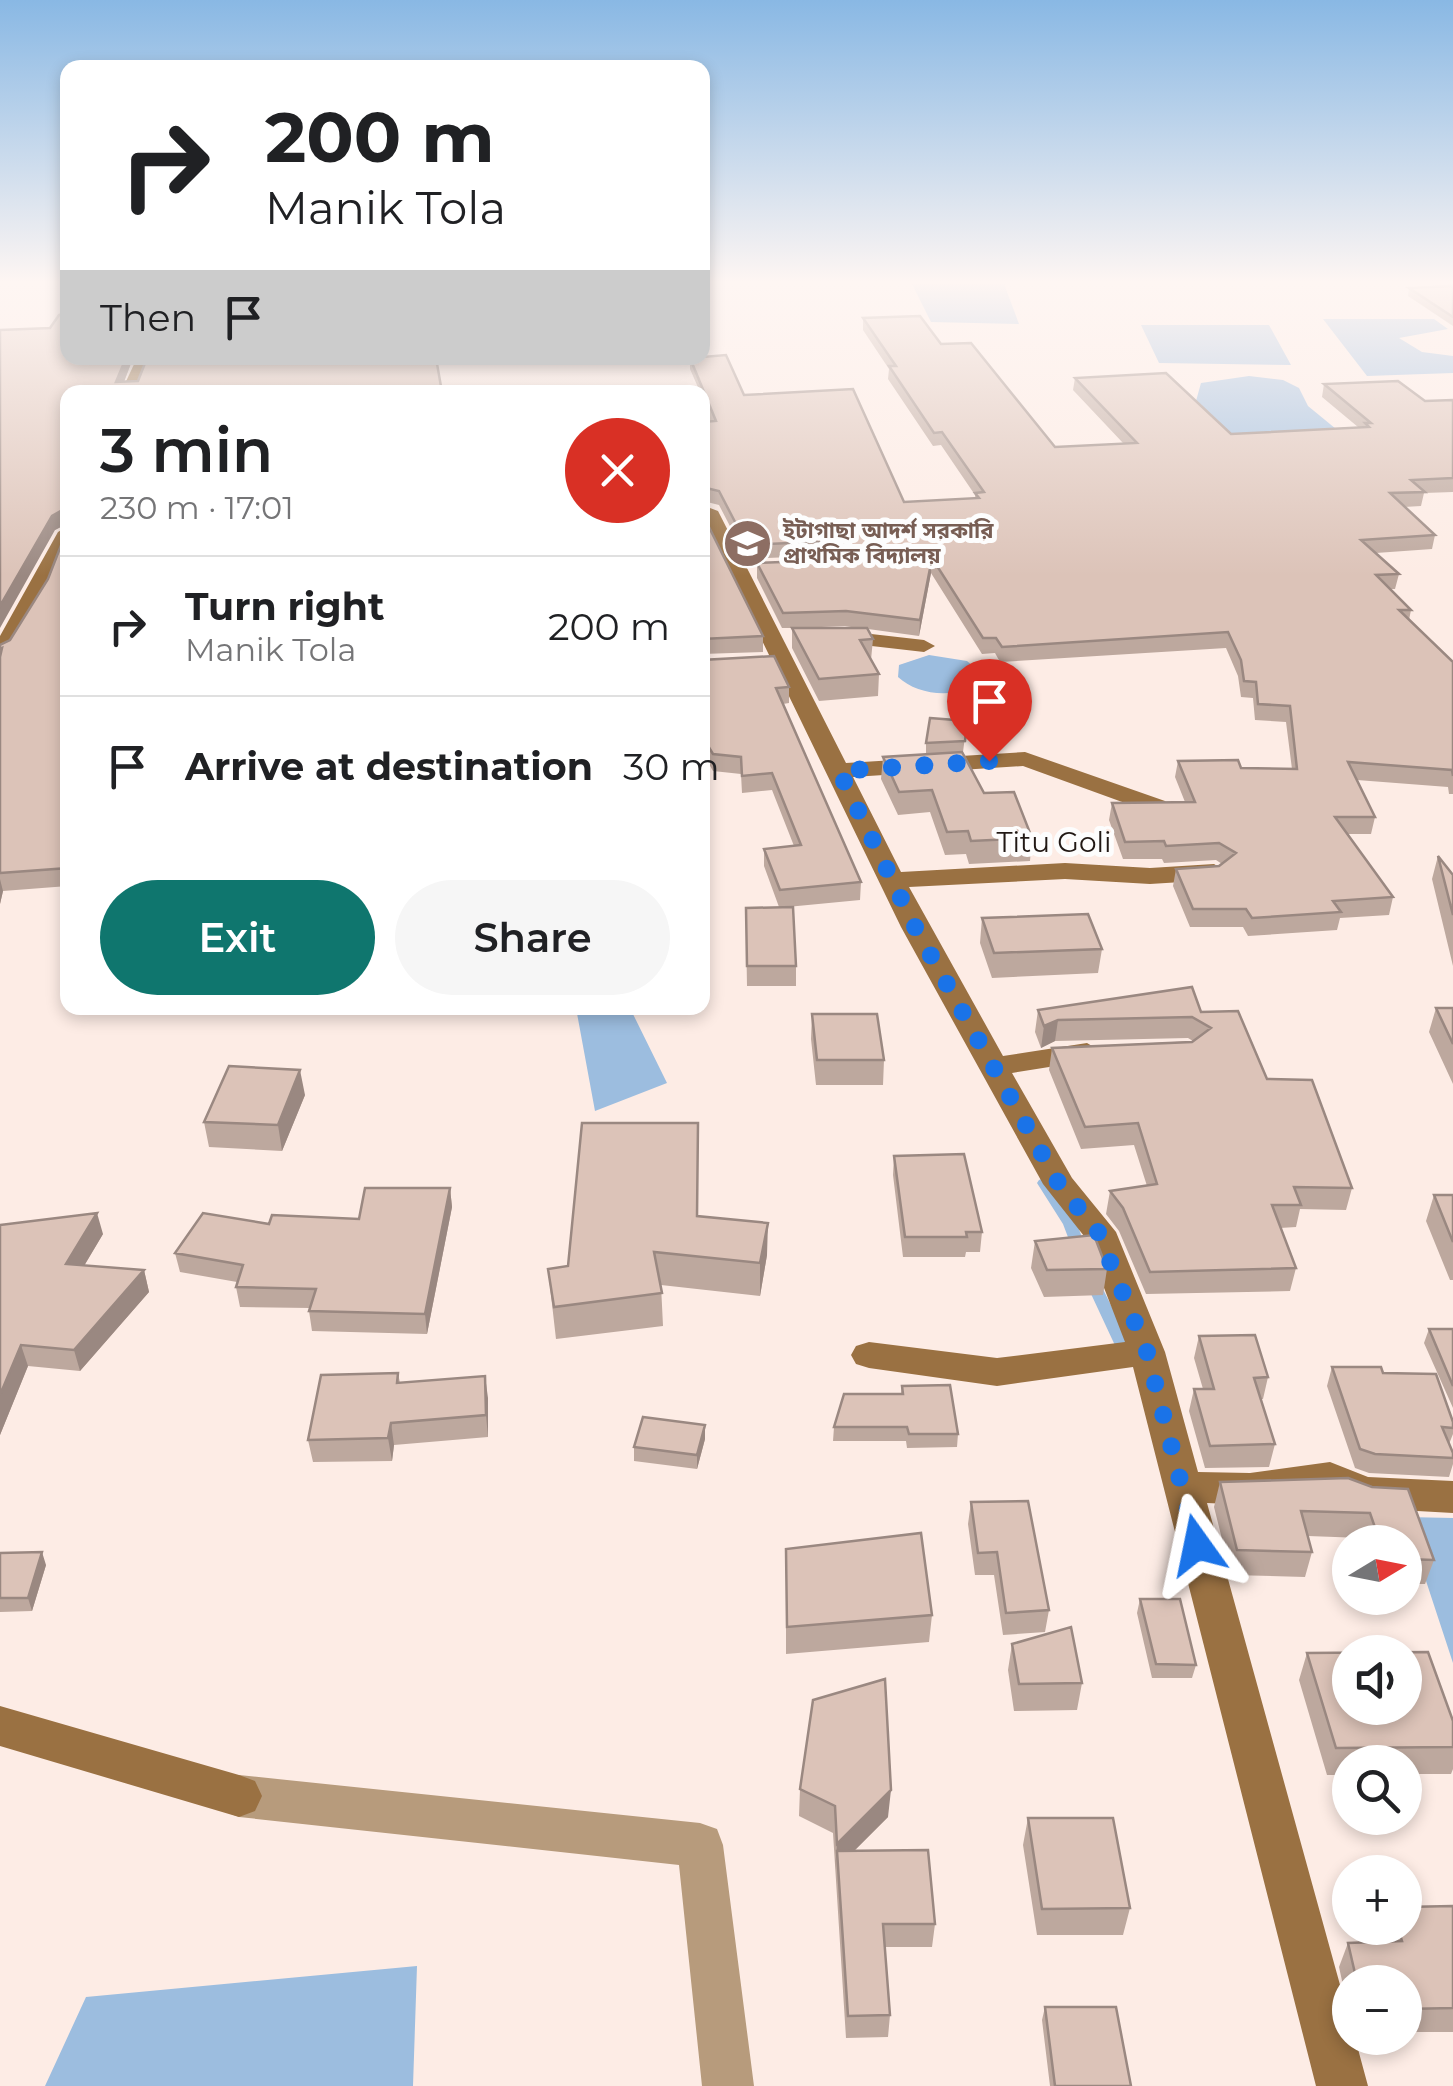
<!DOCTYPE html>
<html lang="en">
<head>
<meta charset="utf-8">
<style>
	body { margin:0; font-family:Montserrat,"Noto Sans Bengali",sans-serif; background:#f6f6f6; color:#202124; height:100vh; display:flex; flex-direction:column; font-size:38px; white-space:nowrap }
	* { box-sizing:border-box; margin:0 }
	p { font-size:32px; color:#757577 }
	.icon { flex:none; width:55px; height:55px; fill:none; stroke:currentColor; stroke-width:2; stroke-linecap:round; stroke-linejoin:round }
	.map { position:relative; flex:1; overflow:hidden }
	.drawer { position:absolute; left:60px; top:385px; width:650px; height:630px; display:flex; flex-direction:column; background:#fff; border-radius:20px; box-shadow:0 5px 15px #0003 }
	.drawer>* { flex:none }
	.guide { position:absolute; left:60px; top:60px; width:650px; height:305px; border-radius:20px; box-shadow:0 5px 15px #0003; background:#fff; color:#202124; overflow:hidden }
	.needle { width:65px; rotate:80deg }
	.buttons { position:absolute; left:1332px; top:1525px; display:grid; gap:20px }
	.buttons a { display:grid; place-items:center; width:90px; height:90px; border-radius:50%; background:#fff; box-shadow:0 5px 15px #0003; font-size:50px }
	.pin { position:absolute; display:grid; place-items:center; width:85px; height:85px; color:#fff; margin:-102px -42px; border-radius:50% 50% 50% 0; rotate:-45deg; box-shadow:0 0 10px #0007 }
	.pin .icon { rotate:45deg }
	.me { position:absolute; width:110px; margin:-55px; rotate:348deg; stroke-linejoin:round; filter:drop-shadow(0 0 8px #0008) }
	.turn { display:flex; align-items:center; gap:35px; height:210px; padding:0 40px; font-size:45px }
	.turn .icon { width:130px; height:130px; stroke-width:2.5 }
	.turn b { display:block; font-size:70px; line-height:85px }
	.then { display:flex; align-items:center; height:95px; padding:0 40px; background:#0003; gap:20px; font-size:38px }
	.round { display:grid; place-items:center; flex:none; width:105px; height:105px; border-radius:52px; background:#f6f6f6 }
	.summary { display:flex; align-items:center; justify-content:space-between; height:170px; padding:0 40px }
	h1 { font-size:60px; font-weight:600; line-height:75px }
	.button { display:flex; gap:20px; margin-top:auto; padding:20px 40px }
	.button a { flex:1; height:115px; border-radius:60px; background:#0f766e; color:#fff; font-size:40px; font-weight:600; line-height:115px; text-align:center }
	.button a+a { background:#f6f6f6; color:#202124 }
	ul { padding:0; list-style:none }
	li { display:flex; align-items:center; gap:30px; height:140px; padding:0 40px; border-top:2px solid #e0e0e0 }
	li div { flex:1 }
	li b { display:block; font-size:38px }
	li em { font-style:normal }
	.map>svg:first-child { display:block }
	.water { fill:#9cbddf }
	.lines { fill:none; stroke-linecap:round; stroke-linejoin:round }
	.stream { fill:#9cbddf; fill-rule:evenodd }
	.street { fill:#b79b7c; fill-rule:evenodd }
	.secondary { fill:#9a7142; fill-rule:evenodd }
	.wall { fill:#bda89e; fill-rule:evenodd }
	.shaded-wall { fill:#9a8881 }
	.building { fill:#dcc3b8; stroke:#9a8881; stroke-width:2.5; fill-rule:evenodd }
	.route { stroke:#1a73e8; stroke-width:18; stroke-dasharray:0 32.4 }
	.labels { text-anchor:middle; stroke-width:10; stroke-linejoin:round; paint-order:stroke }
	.far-education-label { font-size:22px; font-weight:bold; fill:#785e54; stroke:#fdfdfd; text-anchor:start }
	.street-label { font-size:28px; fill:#211814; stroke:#fdfdfd }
</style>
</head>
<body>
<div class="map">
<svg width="1453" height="2086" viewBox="0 0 1453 2086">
	<rect width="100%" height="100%" fill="#fdece5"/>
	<!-- water -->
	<path class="water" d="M912 284H1004L1019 324 931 322Z
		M1323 319H1434L1448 329 1399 338 1422 352 1453 356V373L1367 376Z
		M1141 325H1269L1291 365 1159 363Z
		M1249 376 1283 380 1299 388 1308 406 1347 438 1232 440 1196 401 1201 383Z
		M929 655 967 661 980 672 981 678C962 701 918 696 898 677L899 665Z
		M576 1008H630L667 1083 595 1111Z
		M1405 1517 1453 1518V1663Z
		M417 1966 413 2086H45L86 1997Z"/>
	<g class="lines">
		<!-- stream -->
		<path class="stream" d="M1044 1178 1049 1180 1077 1224 1088 1253 1086 1256H1076L1074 1253 1063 1224 1037 1183 1039 1180Z
			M1092 1276 1097 1277 1099 1281 1135 1354 1132 1358 1127 1360 1122 1358 1119 1354 1085 1281 1087 1277Z"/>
		<!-- street -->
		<path class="street" d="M239 1775 700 1823 717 1829 723 1845 754 2086H702L679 1865 239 1817 223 1811 216 1796 223 1781Z"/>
		<!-- secondary -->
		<path class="secondary" d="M137 358H152L137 392H121Z
			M702 505 718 511 846 763 1025 752 1165 801 1169 806 1156 814 1147 811 1023 766 853 777 901 872 1065 863 1150 868 1214 864 1227 872 1214 880 1150 884 1065 879 909 887 1003 1056 1087 1043 1102 1052 1087 1061 1012 1073 1072 1178 1116 1232 1165 1352 1198 1472 1250 1473 1330 1462 1368 1477 1453 1481V1513L1364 1508 1327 1493 1250 1505 1207 1503 1350 2021V2038H1355L1368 2086H1316L1133 1367 997 1386 869 1368 856 1364 851 1355 856 1346 869 1342 997 1358 1125 1342 1084 1236 1043 1184 901 927 702 517Z
			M68 526C68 574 35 613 11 654L0 661V636L58 532Z
			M836 630 924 640 935 646 924 652 828 641V631Z
			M0 1706 239 1775 255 1781 262 1796 255 1811 239 1817 0 1746Z"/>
	</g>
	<!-- wall -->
	<path class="wall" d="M1453 286V326L1408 296 1409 288Z
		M863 318 941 344 1055 447 1123 443 1073 390 1075 378 1231 434 1358 427 1322 397 1324 384 1425 401 1453 400V492L1424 493 1421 506 1404 507 1435 535 1432 549 1376 553 1399 574 1395 589H1390L1411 610 1409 620 1453 662V794H1449L1448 787 1357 780 1375 817 1371 834H1347L1393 897 1389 915 1340 918 1337 930 1248 936 1243 927H1190L1173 886 1176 869 1219 866 1222 864 1216 860 1164 863 1162 859H1123L1109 820 1112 803 1185 802 1175 777 1178 761 1241 768 1292 769 1286 722 1255 720 1253 698 1241 697 1238 676 1226 648 1000 662 995 653 982 654 931 573 919 636 868 629 873 639 871 660 879 674 878 696 819 701 792 648V628H782L757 578V563L836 560 839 558 835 555 747 559 719 505 703 501 702 422H711L702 400V392H700L690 369V358L904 502 975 498V495L941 445 933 446 888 379 889 369 863 330ZM845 626 857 628H798Z
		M50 328 68 358H133L124 382 354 358 68 392V886L3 891 0 904V645L10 640 48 579 67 530V524L55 530Z
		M702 513 763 636V652L702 654Z
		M702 660 789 687V703L783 704 861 882 860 900 787 907 796 966V986H747L746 928 779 907 764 866V849L794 846 772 790 742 793 741 774 713 771 705 757 702 749Z
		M967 721 963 752 984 793 1032 838 1030 861 969 864 966 854 945 855 930 812 898 815 881 779 883 757 926 754V743Z
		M1438 856 1453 875V966L1432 879Z
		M982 918 1102 949 1098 973 992 978 980 943Z
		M172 1008H208L173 1010Z
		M1436 1008H1453V1084L1429 1032Z
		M1038 1010 1201 1012 1267 1079 1352 1188 1346 1210 1300 1209 1296 1227 1280 1228 1296 1268 1290 1291 1146 1294 1119 1231 1106 1214 1110 1191 1147 1186 1134 1145 1081 1149 1049 1070 1052 1048 1193 1041 1188 1038 1055 1041 1041 1048 1035 1032Z
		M812 1014 884 1060 883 1085H816L811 1039Z
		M305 1095 282 1151 209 1147 204 1122Z
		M698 1123V1216L767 1255 760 1296 661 1285 663 1326 556 1339 548 1269 568 1266Z
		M894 1156 982 1232 980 1252H966L965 1257H903L893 1175Z
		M450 1188 452 1207 427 1334 312 1331 309 1311 310 1308 240 1307 236 1287 237 1282 180 1272 175 1253 269 1224 359 1219Z
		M1434 1195H1453V1280H1450L1426 1221Z
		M0 1225 103 1234 84 1266 144 1270 149 1292 80 1371 28 1366 0 1435Z
		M1035 1241 1107 1269 1103 1295 1044 1297 1031 1268Z
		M1429 1329H1453V1408L1424 1343Z
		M1199 1336 1268 1377 1263 1399H1261L1275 1444 1269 1467 1205 1468 1189 1411 1194 1389H1203L1194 1358Z
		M1332 1367 1383 1373 1453 1422V1434L1449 1444 1453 1453V1464L1449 1477 1369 1473 1355 1468 1327 1386Z
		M398 1373 400 1383 488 1398V1437L394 1445 392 1461 313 1462 308 1440Z
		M902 1386 958 1434 957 1447 907 1448 906 1441H833L834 1427 901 1394Z
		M705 1439 697 1469 634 1461V1447Z
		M1348 1478 1434 1560 1425 1584H1405V1542H1364L1362 1538 1308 1536 1312 1552 1305 1577 1231 1575 1214 1507 1220 1482Z
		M971 1502 1049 1610 1045 1632 1003 1635 994 1575H975L968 1524Z
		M786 1549 932 1615 929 1642 786 1654Z
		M0 1553 46 1565 32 1611 0 1612Z
		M1140 1599 1196 1665 1192 1678H1152L1137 1613Z
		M1012 1644 1082 1683 1077 1710 1014 1711 1008 1670Z
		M1307 1653 1453 1721V1769L1451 1774H1405V1762H1350V1775H1327L1299 1680Z
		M800 1789 888 1817 854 1851 935 1924 932 1947H885L890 2015 888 2037 846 2038 833 1833 799 1816Z
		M1028 1818 1130 1908 1123 1935H1037L1023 1845Z
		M1453 1906V2032H1405V1982H1350V2017L1339 1967 1348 1943 1385 1941 1382 1931 1384 1928H1405Z
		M1045 2007 1131 2086H1050L1042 2020Z"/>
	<!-- shaded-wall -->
	<path class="shaded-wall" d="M126 358H133L120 392 116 382Z
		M66 508 68 523 55 530 0 628V606L52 516Z
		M932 558 931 573 919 636 920 620Z
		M0 879 3 891 0 904Z
		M1058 1020 1055 1041 1041 1048 1044 1026Z
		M300 1070 305 1095 282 1151 278 1125Z
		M450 1188 452 1207 427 1334 425 1314Z
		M97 1213 103 1234 72 1286 66 1264Z
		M768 1223 767 1255 760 1296V1263Z
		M144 1270 149 1292 80 1371 74 1350Z
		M21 1345 28 1366 0 1435V1395Z
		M485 1376 488 1398V1437L486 1415Z
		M391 1423 394 1445 392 1461 388 1438Z
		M705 1425V1439L697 1469V1455Z
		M42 1552 46 1565 32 1611 28 1598Z
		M891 1790 888 1817 838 1867 837 1851 835 1870 837 1844Z"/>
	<!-- building -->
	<path class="building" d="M1453 286V317L1409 288Z
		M68 314V358H126L116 382 138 381 147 358H354V361L436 358 442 392H68V868L0 873V657L2 648 0 649V645L10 640 48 579 67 530 66 508 52 516 0 606V330L50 328 59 315Z
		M920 316 941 344 971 343 1055 447 1137 443 1075 378 1166 373 1231 434 1369 427 1365 423H1371L1324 384 1398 381 1425 401 1453 400V478L1411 480 1425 492 1390 493 1435 535 1361 540 1399 574 1376 575 1411 610H1399L1453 662V776L1452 770 1348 762 1375 817H1335L1393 897 1333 901 1341 912 1252 918 1246 909H1193L1176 869 1219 866 1236 853 1219 843 1166 846 1164 841 1125 842 1112 803 1195 802 1178 761 1238 760 1241 768 1297 769 1290 706 1258 704 1256 682 1244 681 1241 660 1228 632 1002 647 996 638H983L932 558 920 620 846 611 783 613 757 563 836 560 849 549 835 541 747 545 719 491 702 487V422L716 421 690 358 726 355 744 395 853 389 904 502 979 498 975 493 984 492 942 432 934 433 889 366H896L863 318Z
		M702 513 763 636 702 639Z
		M792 628H867L873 639 860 640 879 674 819 679Z
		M774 656 789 687 776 688 861 882 780 890 764 849 801 845 772 773 742 776 741 757 713 754 705 741 702 733V660Z
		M930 718 967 721 965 741 926 743Z
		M962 752 984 793 1014 792 1032 838 971 841 968 831 947 832 932 790 899 792 883 757Z
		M1438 856 1453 875V915Z
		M793 907 796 966H747L746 908Z
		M1088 914 1102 949 994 953 982 918Z
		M1192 987 1201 1012 1238 1011 1267 1079 1312 1080 1352 1188 1294 1187 1301 1205H1272L1296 1268 1150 1272 1123 1208 1110 1191 1157 1184 1138 1123 1085 1127 1052 1048 1192 1042 1211 1028 1192 1017 1058 1020 1044 1026 1038 1010Z
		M1436 1008H1453V1044Z
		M812 1014H877L884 1060H817Z
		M229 1066 300 1070 278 1125 204 1122Z
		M582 1123H698L697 1216 768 1223 760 1263 654 1252 662 1293 554 1307 548 1269 568 1266Z
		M964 1154 982 1232H966L967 1237H905L894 1156Z
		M365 1188H450L425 1314 309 1311 316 1289 236 1287 243 1265 175 1253 203 1213 269 1224 272 1215 359 1219Z
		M1434 1195H1453V1242Z
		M97 1213 66 1264 144 1270 74 1350 21 1345 0 1395V1225Z
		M1094 1235 1107 1269 1047 1270 1035 1241Z
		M1429 1329H1453V1386Z
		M1255 1335 1268 1377 1254 1378 1275 1444 1210 1446 1194 1389H1214L1199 1336Z
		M1332 1367H1381L1383 1373 1436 1374 1453 1422V1428L1442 1427 1453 1453V1458L1375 1454 1360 1449Z
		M398 1373 397 1383 485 1376 486 1415 391 1423 388 1438 308 1440 321 1375Z
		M950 1385 958 1434H909L907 1427H834L844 1394H903L902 1386Z
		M643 1417 705 1425 697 1455 634 1447Z
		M1348 1478 1372 1487 1408 1489 1434 1560 1405 1559V1542H1380L1370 1513 1301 1511 1312 1552 1237 1550 1220 1482Z
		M1028 1501 1049 1610 1006 1613 997 1552 978 1553 971 1502Z
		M921 1533 932 1615 787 1627 786 1549Z
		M42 1552 28 1598H0V1553Z
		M1140 1599H1180L1196 1665 1156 1664Z
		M1071 1627 1082 1683 1019 1684 1012 1644Z
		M1428 1652 1453 1721V1747L1336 1748 1307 1653ZM1350 1652H1405V1708H1350Z
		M885 1679 891 1790 837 1844 835 1806 800 1789 813 1700Z
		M1028 1818H1113L1130 1908 1042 1909Z
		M928 1850 935 1924H883L890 2015 848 2016 837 1851Z
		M1453 1906V2008L1405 2009V1982H1357L1348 1943 1402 1941 1398 1928H1405V1907Z
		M1045 2007H1116L1131 2086H1055Z"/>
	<!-- sky -->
	<linearGradient id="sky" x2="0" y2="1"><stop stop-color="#89b8e4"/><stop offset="0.49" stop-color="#fef6f3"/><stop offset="1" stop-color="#fef6f3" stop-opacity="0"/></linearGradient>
	<rect width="1453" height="576" fill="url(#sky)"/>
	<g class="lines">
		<!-- route -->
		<path class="route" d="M989 761 839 771 915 927 1059 1184 1098 1232 1147 1352 1197 1545"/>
	</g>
	<!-- icons -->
	<defs>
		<symbol id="school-disc" viewBox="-11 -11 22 22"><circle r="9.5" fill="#8d6e63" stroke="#fdfdfd"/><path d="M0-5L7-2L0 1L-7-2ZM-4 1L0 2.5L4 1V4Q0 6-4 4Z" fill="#fff"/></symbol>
	</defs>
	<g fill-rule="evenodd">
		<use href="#school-disc" x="720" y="516" width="55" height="55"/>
	</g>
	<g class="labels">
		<!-- far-education labels -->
		<g class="far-education-label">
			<text x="783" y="538">ইটাগাছা আদর্শ সরকারি<tspan x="783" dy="25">প্রাথমিক বিদ্যালয়</tspan></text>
		</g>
		<!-- street labels -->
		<g class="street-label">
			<text x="1054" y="852">Titu Goli</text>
		</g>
	</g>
</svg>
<div class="buttons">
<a><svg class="needle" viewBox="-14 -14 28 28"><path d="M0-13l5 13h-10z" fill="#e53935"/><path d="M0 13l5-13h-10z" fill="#757577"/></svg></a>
<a><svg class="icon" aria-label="sound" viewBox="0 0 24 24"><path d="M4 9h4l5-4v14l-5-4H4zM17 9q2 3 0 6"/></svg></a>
<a><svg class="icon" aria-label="search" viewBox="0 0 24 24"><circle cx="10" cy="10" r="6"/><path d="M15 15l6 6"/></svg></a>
<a>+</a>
<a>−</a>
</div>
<div class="pin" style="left:989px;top:761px;background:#d93025"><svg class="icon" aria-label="arrive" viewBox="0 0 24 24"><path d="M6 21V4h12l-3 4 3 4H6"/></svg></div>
<svg class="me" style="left:1197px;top:1545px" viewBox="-20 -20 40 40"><path d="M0-17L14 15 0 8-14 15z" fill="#1a73e8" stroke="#fff" stroke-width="4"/></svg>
<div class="guide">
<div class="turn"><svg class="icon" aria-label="right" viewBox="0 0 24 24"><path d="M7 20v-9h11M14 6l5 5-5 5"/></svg><div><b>200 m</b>Manik Tola</div></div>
<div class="then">Then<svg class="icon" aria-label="arrive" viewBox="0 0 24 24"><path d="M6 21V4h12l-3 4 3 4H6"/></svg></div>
</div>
<section class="drawer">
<div class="summary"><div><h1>3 min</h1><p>230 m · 17:01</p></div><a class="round" style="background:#d93025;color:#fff"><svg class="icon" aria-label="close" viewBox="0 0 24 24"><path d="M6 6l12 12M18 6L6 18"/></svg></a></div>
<ul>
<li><svg class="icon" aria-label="right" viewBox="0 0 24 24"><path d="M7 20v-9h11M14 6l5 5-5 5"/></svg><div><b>Turn right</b><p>Manik Tola</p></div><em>200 m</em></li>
<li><svg class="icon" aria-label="arrive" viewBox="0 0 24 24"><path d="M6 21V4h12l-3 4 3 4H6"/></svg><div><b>Arrive at destination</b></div><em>30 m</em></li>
</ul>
<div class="button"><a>Exit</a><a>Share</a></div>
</section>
</div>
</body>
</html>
